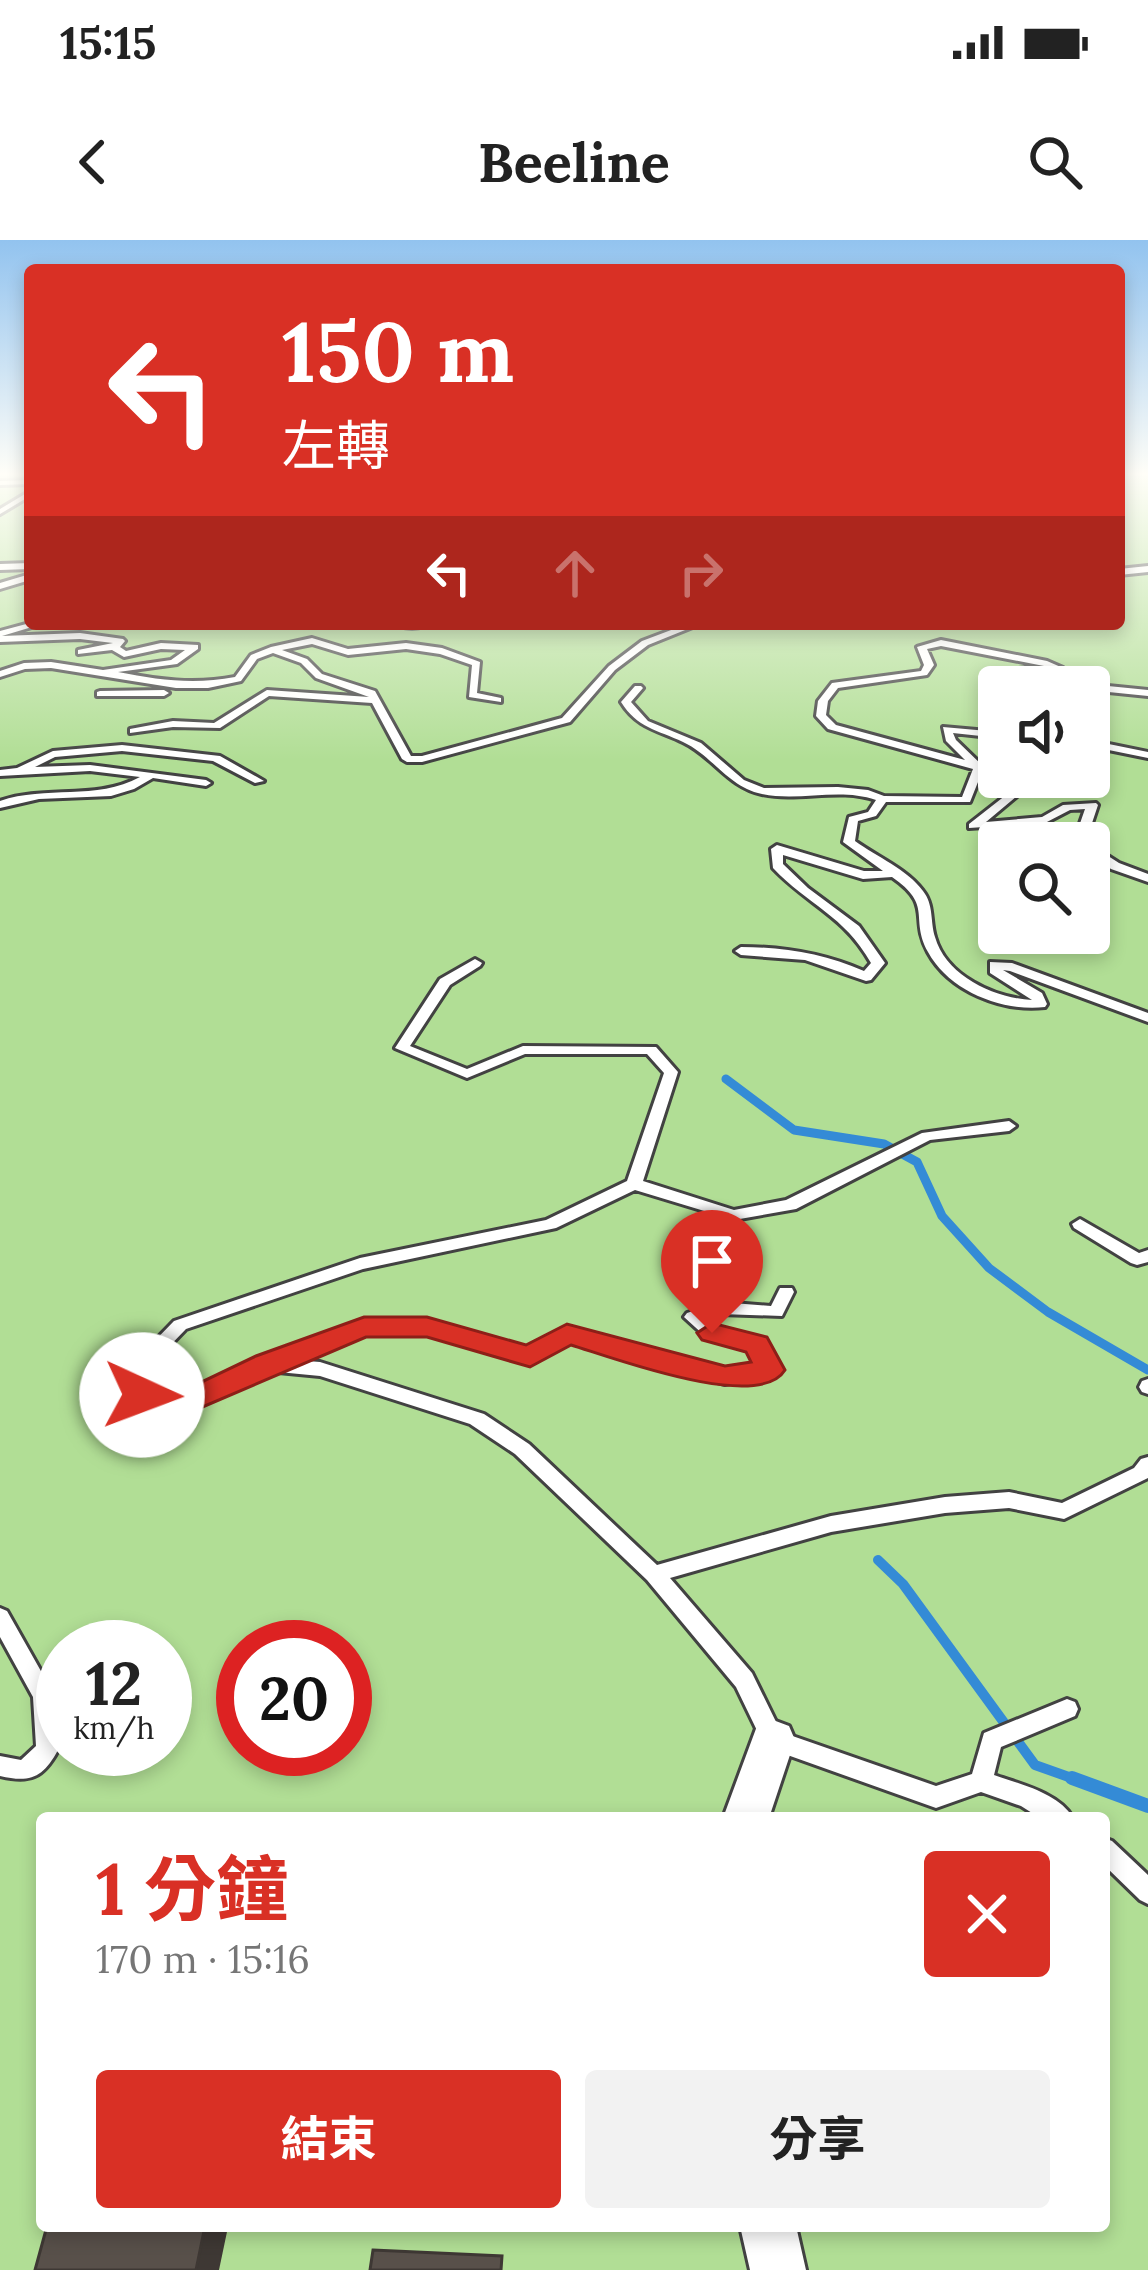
<!DOCTYPE html>
<html lang="zh-TW">
<head>
<meta charset="utf-8">
<style>
	body { margin:0; font-family:Lora,"Noto Sans TC",serif; background:#f2f2f2; color:#222; height:100vh; display:flex; flex-direction:column; font-size:45px; white-space:nowrap }
	* { box-sizing:border-box; margin:0 }
	p { font-size:39px; color:#767676 }
	.icon { flex:none; width:66px; height:66px; fill:none; stroke:currentColor; stroke-width:2; stroke-linecap:round; stroke-linejoin:round }
	.map { position:relative; flex:1; overflow:hidden }
	.sheet { position:absolute; left:36px; top:1572px; width:1074px; height:420px; display:flex; flex-direction:column; background:#fff; border-radius:12px; box-shadow:0 6px 18px #0003 }
	.sheet>* { flex:none }
	.top-card { position:absolute; left:24px; top:24px; width:1101px; height:366px; border-radius:12px; box-shadow:0 6px 18px #0003; background:#d93025; color:#fff; overflow:hidden }
	.fabs { position:absolute; left:978px; top:426px; display:grid; gap:24px }
	.fabs a { display:grid; place-items:center; width:132px; height:132px; border-radius:12px; background:#fff; box-shadow:0 6px 18px #0003; font-size:60px }
	.speed { position:absolute; left:36px; top:1380px; display:flex; gap:24px; font-size:60px; font-weight:700; text-align:center }
	.speed>* { display:grid; place-content:center; width:156px; height:156px; border-radius:50%; background:#fff; box-shadow:0 6px 18px #0003; line-height:1 }
	.speed small { font-size:30px; font-weight:400 }
	.speed .limit { border:18px solid #d22; background:#fff; color:#111 }
	.pin { position:absolute; display:grid; place-items:center; width:102px; height:102px; color:#fff; margin:-123px -51px; border-radius:50% 50% 50% 0; rotate:-45deg; box-shadow:0 0 12px #0007 }
	.pin .icon { rotate:45deg }
	.me { position:absolute; width:132px; margin:-66px; rotate:92deg; stroke-linejoin:round; filter:drop-shadow(0 0 9px #0008) }
	.turn { display:flex; align-items:center; gap:42px; height:252px; padding:0 60px; font-size:54px }
	.turn .icon { width:156px; height:156px; stroke-width:2.5 }
	.turn b { display:block; font-size:84px; line-height:102px }
	.lanes { display:flex; align-items:center; height:114px; padding:0 60px; background:#0003; justify-content:center; gap:60px; direction:ltr }
	.lanes .off { opacity:.35 }
	.round { display:grid; place-items:center; flex:none; width:126px; height:126px; border-radius:12px; background:#f2f2f2 }
	.headline { display:flex; align-items:center; justify-content:space-between; height:204px; padding:0 60px }
	h1 { font-size:72px; font-weight:700; line-height:90px; color:#d93025 }
	.action { display:flex; gap:24px; margin-top:auto; padding:24px 60px }
	.action a { flex:1; height:138px; border-radius:12px; background:#d93025; color:#fff; font-size:48px; font-weight:700; line-height:138px; text-align:center }
	.action a+a { background:#f2f2f2; color:#222 }
	.status { display:flex; justify-content:space-between; align-items:center; height:84px; padding:0 60px; background:#fff; direction:ltr }
	.status svg { height:33px; fill:currentColor }
	header { display:flex; justify-content:space-between; align-items:center; height:156px; padding:0 60px; background:#fff; font-size:54px; font-weight:700 }
	.map>svg:first-child { display:block }
	.forest { fill:#b1de95; fill-rule:evenodd }
	.lines { fill:none; stroke-linecap:round; stroke-linejoin:round }
	.stream-far2 { stroke:#348bd6; stroke-width:9 }
	.stream-far1 { stroke:#348bd6; stroke-width:10 }
	.stream { stroke:#348bd6; stroke-width:14 }
	.service-casing { stroke:#424242; stroke-width:6 }
	.minor-casing { stroke:#424242; stroke-width:6 }
	.service { fill:#fff; fill-rule:evenodd }
	.minor { fill:#fff; fill-rule:evenodd }
	.shaded-wall { fill:#3e3834 }
	.building { fill:#58504a; stroke:#3e3834; stroke-width:3 }
	.route { fill:#d93025; stroke:#8d1f18; stroke-width:3 }
</style>
</head>
<body>
<div class="status"><b>15:15</b><svg viewBox="0 0 49 12"><path d="M0 12V9h3v3zM5 12V6h3v6zM10 12V3h3v9zM15 12V0h3v12zM26 1h20v11H26zM47 4h2v5h-2z"/></svg></div>
<header><svg class="icon" aria-label="back" viewBox="0 0 24 24"><path d="M15 5l-7 7 7 7"/></svg>Beeline<svg class="icon" aria-label="search" viewBox="0 0 24 24"><circle cx="10" cy="10" r="6"/><path d="M15 15l6 6"/></svg></header>
<div class="map">
<svg width="1148" height="2030" viewBox="0 0 1148 2030">
	<rect width="100%" height="100%" fill="#fffdf0"/>
	<!-- forest -->
	<path class="forest" d="M0 235H30V384H1119V235H1148V2030H0ZM999 447H1089V537H999ZM999 603H1089V693H999ZM63 1407H165V1509H63ZM243 1407H345V1509H243ZM42 1578H1104V1986H42Z"/>
	<g class="lines">
		<!-- stream-far2 -->
		<path class="stream-far2" d="M726 839 794 890 884 904 917 922 942 976 989 1028 1048 1072 1148 1130"/>
		<!-- stream-far1 -->
		<path class="stream-far1" d="M878 1320 903 1344 1035 1525 1080 1541"/>
		<!-- stream -->
		<path class="stream" d="M1072 1538 1148 1566"/>
		<defs>
			<path id="service" d="M30 240V244L0 245V241Z
				M30 251V256L0 274V269Z
				M30 323V329L0 330V324Z
				M1148 326V332L1119 335V329Z
				M30 334V340L0 349V343Z
				M30 383 42 384 2 396 80 393 123 399 125 401 120 407 126 411 161 403 198 405V409L177 424 118 432C158 440 194 445 235 437L251 415 271 407 312 398 348 409 406 403 442 408 480 422 477 453 501 458V462L469 457 472 425 440 414 406 409 348 415 312 404 282 410 307 419 322 434 375 451 411 516H422L562 478 609 426 642 401 687 384H700L648 405 615 430 570 482 422 522H407L402 519 372 463 269 456 220 488 173 487 130 493V489L173 481 214 483 267 450 369 457 316 438 301 423 273 413 257 419 241 441 208 448H176L51 428 25 429 0 437V431L24 423 51 422 103 430 171 420 185 410 161 409 124 417 112 410 78 414V410L113 403 80 399 0 402V391Z
				M392 384H432C423 389 401 389 392 384Z
				M941 400 1047 421 1063 428 1032 433 1088 444 1148 450V456L1089 450V447H1073L1012 435 1009 434V430L1044 426 941 406 927 409 934 425 927 435 838 448 828 461 826 475 836 485 965 520 946 501 943 487 999 492V498L953 493 956 500 984 527 970 562H886L876 576 858 581 855 601C877 617 907 629 923 651 934 665 930 681 935 697 946 736 994 758 1032 760L990 733V722L1012 723 1148 773V782L1010 731 1003 730 1042 753 1047 764 1045 767C1002 772 949 751 928 712 909 677 934 666 892 637L863 639 783 615V624L808 648 859 686 885 723 871 740 866 741 805 720 741 715 735 711 741 707C784 707 825 714 864 731L871 723C844 675 808 665 773 628L771 609 777 605 864 631H883L843 602 849 577 868 572 876 560C839 547 800 562 762 554 728 547 713 516 683 502 658 490 637 488 621 462L635 446H641L643 448 631 462 648 481 701 503 744 540 764 548 838 547 868 550 884 556 962 557 973 529 828 489 816 476 818 461 832 443 921 431 924 425 917 407Z
				M100 451 164 450 169 453 164 456H97V452Z
				M1089 500 1148 512V518L1089 506Z
				M122 505 220 516 264 541 255 543 213 521 122 511 55 517 35 527 90 525 206 540 211 543 206 546 153 538 134 549 111 556 39 559 0 568V561C46 545 96 561 140 537L90 531 0 536V530L17 528 53 511Z
				M1009 537H1019L1017 556 986 582 1042 577 1063 565 1096 563 1098 565 1089 592 1091 605 1119 623 1148 634V642L1111 629 1089 613V603H1080L1077 592 1085 569 1070 570 1045 583 969 588V584L1006 555Z
				M475 719 482 723 480 726 450 745 410 806 467 829 523 806 656 807 678 832 643 941 734 970 786 960 922 893 1009 881 1016 886 1009 891 930 900 796 969 734 980 635 950 556 988 363 1029 186 1089 157 1119 152 1152 172 1161 267 1116 364 1081H427L527 1109 567 1088 725 1130 759 1125 750 1109 706 1097 684 1077 687 1073 720 1062 771 1066 780 1048H792L794 1052 782 1076 721 1074 707 1079 718 1088 762 1099 779 1130 776 1135 770 1137 725 1144 569 1101 529 1122 427 1093H365L294 1120 320 1122 484 1174 529 1204 657 1325 831 1276 945 1257 1009 1252 1062 1263 1134 1228 1141 1219 1148 1217V1238L1064 1279 1009 1268 945 1273 831 1292 670 1338 752 1433 781 1492 936 1546 972 1534 984 1493 1067 1459 1075 1462 1078 1469 1075 1476 1001 1507 994 1535C1019 1544 1059 1553 1073 1578H1040L1021 1566 981 1552 936 1568 765 1507 736 1447 647 1340 515 1214 470 1184 320 1136 268 1131 172 1176 136 1160 133 1155 139 1117 174 1081 360 1018 546 980 627 941 664 833 647 814H525L467 838 395 808 440 739Z
				M1080 979 1139 1013 1148 1010V1022L1137 1025 1131 1023 1074 988 1072 984Z
				M1148 1139V1154L1142 1152 1139 1147 1142 1141Z
				M0 1368 7 1371 55 1456 58 1510C43 1538 30 1543 0 1536V1516L21 1520 36 1506 33 1457 0 1397Z
				M1104 1598 1112 1601 1148 1635V1664L1140 1660 1104 1625Z"/>
			<path id="minor" d="M773 1480 789 1486 795 1500 769 1578H723L757 1486Z
				M740 1986H796L806 2030H750Z"/>
		</defs>
		<!-- service casing -->
		<use href="#service" class="service-casing"/>
		<!-- minor casing -->
		<use href="#minor" class="minor-casing"/>
		<!-- service -->
		<use href="#service" class="service"/>
		<!-- minor -->
		<use href="#minor" class="minor"/>
	</g>
	<!-- shaded-wall -->
	<path class="shaded-wall" d="M205 1986 228 1987 219 2030H196Z"/>
	<!-- building -->
	<path class="building" d="M47 1986H205L196 2030H35Z
		M373 2010 502 2016 501 2030H370Z"/>
	<!-- sky -->
	<linearGradient id="sky" x2="0" y2="1"><stop stop-color="#92c3ef"/><stop offset="0.45" stop-color="#fffef8"/><stop offset="1" stop-color="#fffef8" stop-opacity="0"/></linearGradient>
	<rect width="1148" height="520" fill="url(#sky)"/>
	<!-- route -->
	<path class="route" d="M364 1077H427L526 1105 567 1084 725 1126 751 1122 746 1112 702 1100 697 1093 712 1083 767 1097 785 1130C759 1173 611 1117 571 1105L530 1127 427 1097H366L172 1180 131 1163 127 1155 142 1144 172 1156 256 1116Z"/>
</svg>
<div class="fabs">
<a><svg class="icon" aria-label="sound" viewBox="0 0 24 24"><path d="M4 9h4l5-4v14l-5-4H4zM17 9q2 3 0 6"/></svg></a>
<a><svg class="icon" aria-label="search" viewBox="0 0 24 24"><circle cx="10" cy="10" r="6"/><path d="M15 15l6 6"/></svg></a>
</div>
<div class="speed"><div>12<small>km/h</small></div><div class="limit">20</div></div>
<div class="pin" style="left:712px;top:1093px;background:#d93025"><svg class="icon" aria-label="arrive" viewBox="0 0 24 24"><path d="M6 21V4h12l-3 4 3 4H6"/></svg></div>
<svg class="me" style="left:142px;top:1155px" viewBox="-20 -20 40 40"><circle r="19" fill="#fff"/><path d="M0-13L10 11 0 6-10 11z" fill="#d93025"/></svg>
<div class="top-card">
<div class="turn"><svg class="icon" aria-label="left" viewBox="0 0 24 24"><path d="M17 20v-9H6M10 6l-5 5 5 5"/></svg><div><b>150 m</b>左轉</div></div>
<div class="lanes"><svg class="icon" aria-label="left" viewBox="0 0 24 24"><path d="M17 20v-9H6M10 6l-5 5 5 5"/></svg><svg class="icon off" aria-label="ahead" viewBox="0 0 24 24"><path d="M12 20V5M6 11l6-6 6 6"/></svg><svg class="icon off" aria-label="right" viewBox="0 0 24 24"><path d="M7 20v-9h11M14 6l5 5-5 5"/></svg></div>
</div>
<section class="sheet">
<div class="headline"><div><h1>1 分鐘</h1><p>170 m · 15:16</p></div><a class="round" style="background:#d93025;color:#fff"><svg class="icon" aria-label="close" viewBox="0 0 24 24"><path d="M6 6l12 12M18 6L6 18"/></svg></a></div>
<div class="action"><a>結束</a><a>分享</a></div>
</section>
</div>
</body>
</html>
